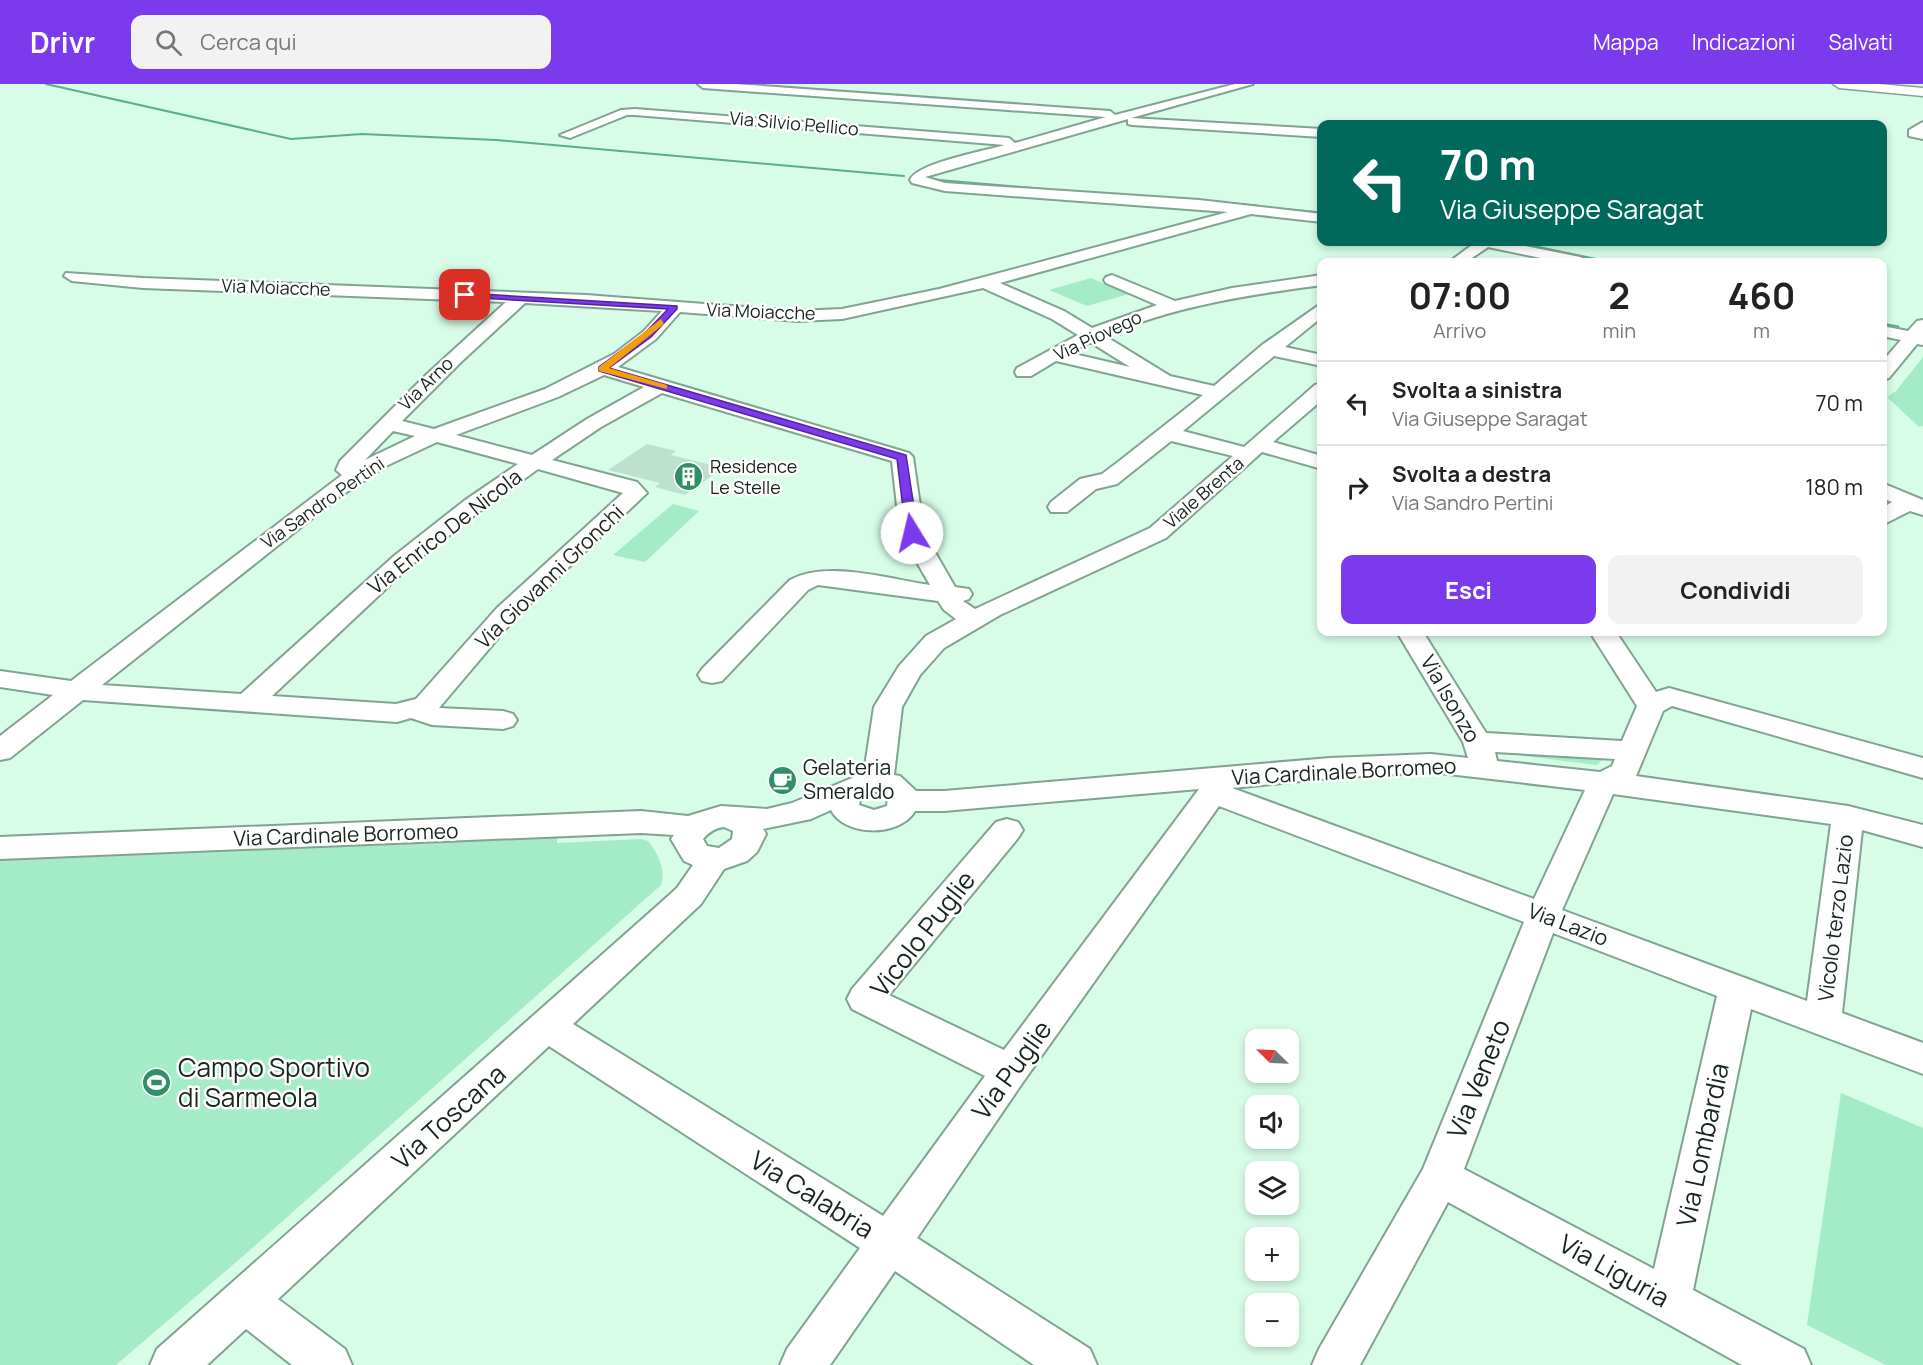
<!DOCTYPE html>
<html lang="it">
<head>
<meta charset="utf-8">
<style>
	body { margin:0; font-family:Manrope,sans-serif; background:#f2f2f2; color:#222; height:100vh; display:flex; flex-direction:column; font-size:22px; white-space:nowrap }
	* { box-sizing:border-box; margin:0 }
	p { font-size:20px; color:#767676 }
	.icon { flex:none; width:33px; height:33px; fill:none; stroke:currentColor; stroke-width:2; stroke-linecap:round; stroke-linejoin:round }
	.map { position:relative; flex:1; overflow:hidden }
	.sheet { position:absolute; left:1317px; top:174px; width:570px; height:378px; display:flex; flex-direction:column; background:#fff; border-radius:12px; box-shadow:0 3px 9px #0003 }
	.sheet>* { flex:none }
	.top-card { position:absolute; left:1317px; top:36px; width:570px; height:126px; border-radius:12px; box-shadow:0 3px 9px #0003; background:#00695c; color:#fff; overflow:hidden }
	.needle { width:39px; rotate:294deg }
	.tools { position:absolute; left:1245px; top:945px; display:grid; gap:12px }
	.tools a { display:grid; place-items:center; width:54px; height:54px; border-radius:12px; background:#fff; box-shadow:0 3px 9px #0003; font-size:30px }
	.pin { position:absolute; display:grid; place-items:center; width:51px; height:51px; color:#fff; margin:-26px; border-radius:12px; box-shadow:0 3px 9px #0006 }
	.me { position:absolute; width:66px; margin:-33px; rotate:351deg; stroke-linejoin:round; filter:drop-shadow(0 0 4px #0008) }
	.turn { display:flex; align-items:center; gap:21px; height:126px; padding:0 24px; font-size:27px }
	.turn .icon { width:78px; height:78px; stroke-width:2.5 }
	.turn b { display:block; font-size:42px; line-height:51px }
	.eta { display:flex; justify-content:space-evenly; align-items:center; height:102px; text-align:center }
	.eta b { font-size:36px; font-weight:700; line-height:42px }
	.primary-button { display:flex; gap:12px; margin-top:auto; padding:12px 24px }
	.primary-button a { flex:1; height:69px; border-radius:12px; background:#7c3aed; color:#fff; font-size:24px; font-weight:700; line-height:69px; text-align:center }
	.primary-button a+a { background:#f2f2f2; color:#222 }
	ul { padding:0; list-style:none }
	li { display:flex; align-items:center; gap:18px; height:84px; padding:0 24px; border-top:2px solid #e0e0e0 }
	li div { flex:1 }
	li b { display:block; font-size:22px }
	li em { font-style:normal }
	header { display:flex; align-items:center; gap:36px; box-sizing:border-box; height:84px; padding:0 30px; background:#7c3aed; color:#fff }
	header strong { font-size:28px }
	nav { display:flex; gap:33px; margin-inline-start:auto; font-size:21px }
	.search { width:420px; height:54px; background:#f2f2f2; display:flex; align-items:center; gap:15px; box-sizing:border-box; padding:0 21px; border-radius:12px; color:#767676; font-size:22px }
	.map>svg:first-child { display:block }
	.green { fill:#a4ebc8 }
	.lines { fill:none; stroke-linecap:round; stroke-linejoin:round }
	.stream-far1 { stroke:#5bae88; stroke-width:2 }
	.stream { stroke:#5bae88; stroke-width:3 }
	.building { fill:#bee1cf }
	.minor-casing { stroke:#81a391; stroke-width:4 }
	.major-casing { stroke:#81a391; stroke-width:3 }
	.minor { fill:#fff; fill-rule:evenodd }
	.major { fill:#fff; fill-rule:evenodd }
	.route { fill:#7c3aed; stroke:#51269a; stroke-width:1.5 }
	.slow { fill:#f59e0b }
	.labels { text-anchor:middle; stroke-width:5; stroke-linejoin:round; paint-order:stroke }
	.far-street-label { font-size:18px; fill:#17251e; stroke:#fff }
	.far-poi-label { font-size:18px; fill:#17251e; stroke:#fff; text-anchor:start }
	.street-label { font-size:21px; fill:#17251e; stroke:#fff }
	.poi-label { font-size:21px; fill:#17251e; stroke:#fff; text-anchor:start }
	.near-street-label { font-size:26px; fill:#17251e; stroke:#fff }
	.near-poi-label { font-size:26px; fill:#17251e; stroke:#fff; text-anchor:start }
</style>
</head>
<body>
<header>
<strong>Drivr</strong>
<div class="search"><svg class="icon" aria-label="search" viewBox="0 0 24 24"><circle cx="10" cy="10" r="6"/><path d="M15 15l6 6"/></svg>Cerca qui</div>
<nav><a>Mappa</a><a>Indicazioni</a><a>Salvati</a></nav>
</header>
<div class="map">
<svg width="1923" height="1281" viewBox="0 0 1923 1281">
	<rect width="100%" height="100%" fill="#d7fce8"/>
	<!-- green -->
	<path class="green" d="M1091 194 1129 210 1087 222 1049 206Z
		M1923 273V342L1919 343 1887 313 1896 307Z
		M673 420 699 427 645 478 613 471Z
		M1505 666 1603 675 1597 681 1509 670Z
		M557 752V759L641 755 648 757C658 769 666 786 661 801L249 1167 116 1281H0V776Z
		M1841 1009 1923 1044V1281H1886L1807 1241Z"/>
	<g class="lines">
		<!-- stream-far1 -->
		<path class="stream-far1" d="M46 0 291 55 362 50 496 56 904 92
			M927 95 1079 108"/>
		<!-- stream -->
		<path class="stream" d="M1057 107 1257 122
			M1267 124 1322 129
			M1512 158 1608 178
			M1882 240 1898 243"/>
	</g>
	<!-- building -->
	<path class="building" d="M647 360 676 367 671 371 723 384 685 411 655 403 660 399 608 386Z"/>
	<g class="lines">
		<defs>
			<path id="minor" d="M698 0H735L1110 27 1115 31 1235 0H1253L1131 34 1322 45V53L1132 41 1128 40V35L925 93 945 99 1199 116 1322 130V138L1251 130 1000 199 1064 227 1092 244 1157 221 1106 199 1104 196 1106 193 1112 191 1175 217 1232 204 1322 191V201C1247 211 1174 222 1105 252L1170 292 1214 302 1262 261 1322 219V233L1285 263 1322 271V282L1274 272 1183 347 1244 363 1315 301 1322 299V316L1273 358 1322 372V385L1262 368 1166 454 1000 531 944 564 920 591 902 623 894 691 900 692 916 707H944L1330 674 1431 670 1468 674 1463 658 1397 548H1423L1486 649 1622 657 1637 622 1590 548H1616L1656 608 1669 604 1923 674V694L1672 622 1663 627 1636 692 1848 722 1923 741V763L1862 746 1842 929 1923 959V990L1751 925 1693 1206 1804 1265 1811 1281H1742L1448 1118 1360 1281H1312L1319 1265 1423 1085 1524 838 1219 722 1023 998 917 1154 1090 1265 1097 1281H1034L895 1187 830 1281H780L787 1265 860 1164 549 962 278 1215 345 1265 352 1281H292L246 1245 207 1281H150L157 1265 657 822 677 804 693 781 684 777 671 755 674 751 641 749 0 775V753L641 727 688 732 721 722 767 725 792 719 864 689 874 623 899 582 926 552 956 535 944 526 938 517 818 501 808 506 722 597 712 599 702 597 698 591 702 585 790 496C827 476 888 495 930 501L900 449 892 377 662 309 601 343 552 376 637 398 647 409 515 534 439 624 503 627 513 630 517 636 513 642 503 645 432 641 411 634 397 638 83 616 10 674 0 676V652L53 611 0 603V587L71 597 342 391 336 386 340 377 426 291 506 218 143 204 72 197 64 192 66 189 143 194 586 211 798 227 842 225 939 205 1228 128 945 107 912 99 910 96C917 79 985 67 1005 61L635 31H627L570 54 560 51 621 26 635 25 1009 54 1015 59 1106 33 703 4ZM983 204 1052 235 1078 251 1017 284 1015 288 1017 292H1031L1056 277 1203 311 1118 378 1102 390 1080 395 1051 418 1048 423 1051 428H1067L1096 405 1117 400 1171 357 1233 372 1150 444 975 525 963 517 969 515 972 510 969 505 955 503 924 449 913 373 909 369 618 283 656 255 680 228 798 237 842 235ZM525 219 662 227 644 247 614 270 545 305 434 345 402 337 461 278ZM1090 258 1130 283 1070 269ZM604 291 644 303 587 335 532 371 456 351 558 313ZM393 347 415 352 365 376ZM437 358 518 380 464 417 394 472 241 610 102 601 339 413 388 381ZM538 385 623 409 497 524 416 615 396 620 272 612 410 482 480 427ZM1495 668 1615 675 1612 682 1600 688 1497 677ZM1431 688 1585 706 1534 815 1232 704 1330 694ZM1199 705 1004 966 889 911 1018 754 1023 746 1018 738 1007 735 996 738 852 905 847 915 852 925 985 992 883 1132 573 940 701 820 724 785 747 777 757 768 766 750 763 745 811 735 831 726C845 753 900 753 915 727H944ZM870 708H882L888 713 887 722 874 726 859 721 861 712ZM1613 710 1831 740 1807 917 1562 826ZM724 743 733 747 732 755 719 764 707 762 703 755C709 748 715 744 724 743ZM1553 849 1717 912 1654 1185 1464 1085Z
				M1923 38V55L1909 52V46Z
				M1476 158H1505L1580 173 1588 178H1560L1488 163 1466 178H1449Z
				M1923 236V261L1917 260 1889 294 1882 296V278L1901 256 1882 252V242L1908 247 1917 237Z
				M1882 399 1923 416V431L1910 427 1882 441V424L1892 418 1882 414Z"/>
			<path id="major" d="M1833 0H1879L1923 4V12L1839 4Z"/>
		</defs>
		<!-- minor casing -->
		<use href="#minor" class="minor-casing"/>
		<!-- major casing -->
		<use href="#major" class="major-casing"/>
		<!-- minor -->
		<use href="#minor" class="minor"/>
		<!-- major -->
		<use href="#major" class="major"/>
	</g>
	<!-- route -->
	<path class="route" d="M465 209 677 222V225L651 253 609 284 906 371 918 449 912 452 906 449 897 375 599 287V283L645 249 668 225 462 213Z"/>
	<!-- slow -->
	<path class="slow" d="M661 235 664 240 609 284 667 301V305L599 287V283Z"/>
	<!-- icons -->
	<defs>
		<symbol id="building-disc" viewBox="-11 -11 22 22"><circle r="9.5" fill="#308f68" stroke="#fff"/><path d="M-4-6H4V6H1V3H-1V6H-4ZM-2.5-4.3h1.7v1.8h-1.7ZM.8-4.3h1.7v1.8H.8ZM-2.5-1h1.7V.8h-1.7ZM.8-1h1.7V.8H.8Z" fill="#fff"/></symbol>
		<symbol id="cafe-disc" viewBox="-11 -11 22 22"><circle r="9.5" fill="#308f68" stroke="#fff"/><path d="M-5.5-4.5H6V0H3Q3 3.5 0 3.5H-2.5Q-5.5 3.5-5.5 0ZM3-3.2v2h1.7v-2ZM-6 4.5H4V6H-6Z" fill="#fff"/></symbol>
		<symbol id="stadium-disc" viewBox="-11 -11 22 22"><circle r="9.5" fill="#308f68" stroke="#fff"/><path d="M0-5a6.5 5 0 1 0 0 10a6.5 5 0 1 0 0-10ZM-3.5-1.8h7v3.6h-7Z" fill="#fff"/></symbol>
	</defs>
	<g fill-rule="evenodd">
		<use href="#building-disc" x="672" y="376" width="33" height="33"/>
		<use href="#cafe-disc" x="766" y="680" width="33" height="33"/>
		<use href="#stadium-disc" x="140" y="982" width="33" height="33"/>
	</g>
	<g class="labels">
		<!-- far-street labels -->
		<g class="far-street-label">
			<text transform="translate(794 40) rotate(5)" y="6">Via Silvio Pellico</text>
			<text transform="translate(276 204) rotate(2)" y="6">Via Moiacche</text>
			<text transform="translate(761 228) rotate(2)" y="6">Via Moiacche</text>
			<text transform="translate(1098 252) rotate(-25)" y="6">Via Piovego</text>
			<text transform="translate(426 300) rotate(-44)" y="6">Via Arno</text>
			<text transform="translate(1204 409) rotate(-41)" y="6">Viale Brenta</text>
			<text transform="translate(323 419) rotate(-35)" y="6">Via Sandro Pertini</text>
		</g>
		<!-- far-poi labels -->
		<g class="far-poi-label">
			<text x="710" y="389">Residence<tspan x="710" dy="21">Le Stelle</tspan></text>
		</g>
		<!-- street labels -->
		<g class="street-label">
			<text transform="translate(445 448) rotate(-38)" y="7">Via Enrico De Nicola</text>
			<text transform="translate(550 493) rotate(-44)" y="7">Via Giovanni Gronchi</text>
			<text transform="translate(1450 615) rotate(60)" y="7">Via Isonzo</text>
			<text transform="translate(1344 688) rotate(-3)" y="7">Via Cardinale Borromeo</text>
			<text transform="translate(346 751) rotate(-2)" y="7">Via Cardinale Borromeo</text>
			<text transform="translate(1836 834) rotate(-83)" y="7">Vicolo terzo Lazio</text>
			<text transform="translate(1568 841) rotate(21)" y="7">Via Lazio</text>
		</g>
		<!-- poi labels -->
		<g class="poi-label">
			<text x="803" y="691">Gelateria<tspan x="803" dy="24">Smeraldo</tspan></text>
		</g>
		<!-- near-street labels -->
		<g class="near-street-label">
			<text transform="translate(923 850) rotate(-52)" y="9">Vicolo Puglie</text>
			<text transform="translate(1012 986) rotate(-54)" y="9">Via Puglie</text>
			<text transform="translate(1479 995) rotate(-68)" y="9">Via Veneto</text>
			<text transform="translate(449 1033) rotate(-42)" y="9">Via Toscana</text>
			<text transform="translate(1703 1061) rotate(-78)" y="9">Via Lombardia</text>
			<text transform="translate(812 1111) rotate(32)" y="9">Via Calabria</text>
			<text transform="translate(1614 1187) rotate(29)" y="9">Via Liguria</text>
		</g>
		<!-- near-poi labels -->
		<g class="near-poi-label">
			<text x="178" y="993">Campo Sportivo<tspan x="178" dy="30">di Sarmeola</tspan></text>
		</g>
	</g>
</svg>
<div class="tools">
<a><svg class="needle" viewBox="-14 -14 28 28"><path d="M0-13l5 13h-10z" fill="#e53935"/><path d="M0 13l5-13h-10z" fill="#767676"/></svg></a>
<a><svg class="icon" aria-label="sound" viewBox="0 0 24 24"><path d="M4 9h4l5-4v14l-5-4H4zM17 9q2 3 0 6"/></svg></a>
<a><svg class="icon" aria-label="layers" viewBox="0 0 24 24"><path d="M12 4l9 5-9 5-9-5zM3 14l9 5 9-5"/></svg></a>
<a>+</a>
<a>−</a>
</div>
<div class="pin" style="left:465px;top:211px;background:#d93025"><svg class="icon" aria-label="arrive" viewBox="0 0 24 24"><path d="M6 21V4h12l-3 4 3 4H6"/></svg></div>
<svg class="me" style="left:912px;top:449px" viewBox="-20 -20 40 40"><circle r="19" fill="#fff"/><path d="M0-13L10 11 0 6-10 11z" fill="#7c3aed"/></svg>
<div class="top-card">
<div class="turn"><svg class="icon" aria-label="left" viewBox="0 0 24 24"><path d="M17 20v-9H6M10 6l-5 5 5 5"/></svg><div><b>70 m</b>Via Giuseppe Saragat</div></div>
</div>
<section class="sheet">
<div class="eta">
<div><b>07:00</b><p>Arrivo</p></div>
<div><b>2</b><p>min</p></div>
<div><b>460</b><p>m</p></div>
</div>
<ul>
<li><svg class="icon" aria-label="left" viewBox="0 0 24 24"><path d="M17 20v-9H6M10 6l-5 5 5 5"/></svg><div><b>Svolta a sinistra</b><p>Via Giuseppe Saragat</p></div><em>70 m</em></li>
<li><svg class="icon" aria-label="right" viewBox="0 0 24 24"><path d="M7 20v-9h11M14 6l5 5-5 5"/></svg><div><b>Svolta a destra</b><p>Via Sandro Pertini</p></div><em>180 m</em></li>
</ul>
<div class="primary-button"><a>Esci</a><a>Condividi</a></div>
</section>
</div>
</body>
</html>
